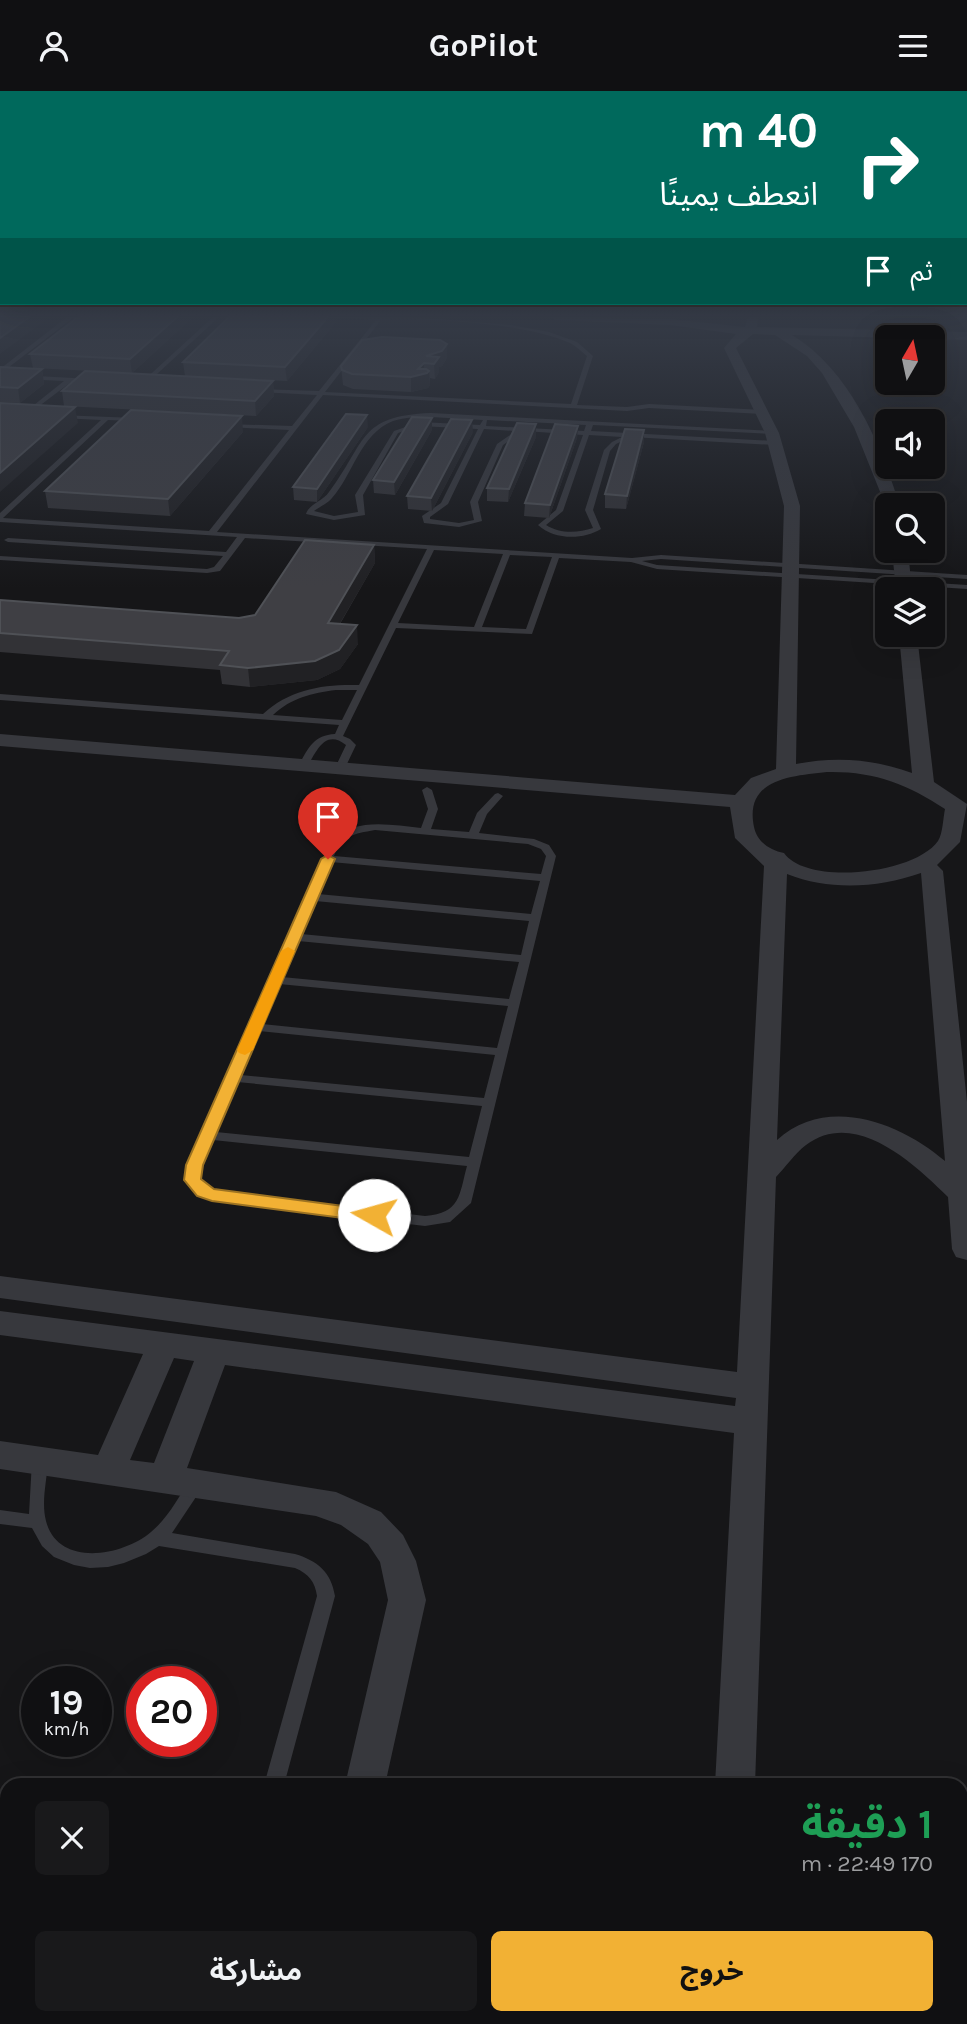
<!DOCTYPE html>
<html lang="ar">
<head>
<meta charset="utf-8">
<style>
	body { margin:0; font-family:Karla,"Noto Sans Arabic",sans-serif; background:#19191b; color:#f1f3f6; direction:rtl; height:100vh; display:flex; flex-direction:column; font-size:26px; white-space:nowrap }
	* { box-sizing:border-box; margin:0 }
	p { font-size:23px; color:#9c9d9f }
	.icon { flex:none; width:38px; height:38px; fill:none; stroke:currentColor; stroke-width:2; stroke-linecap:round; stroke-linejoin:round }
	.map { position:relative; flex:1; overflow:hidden; direction:ltr }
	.panel { position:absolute; left:0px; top:1687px; width:968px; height:247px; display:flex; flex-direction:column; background:#101012; border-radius:21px 21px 0 0; box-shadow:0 7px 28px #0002,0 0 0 2px #303032; direction:rtl }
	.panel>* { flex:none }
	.banner { position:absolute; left:0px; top:0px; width:968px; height:214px; box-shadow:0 7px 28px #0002,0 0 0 2px #303032; direction:rtl; background:#00695c; color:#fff; overflow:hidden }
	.needle { width:46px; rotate:9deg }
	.fabs { position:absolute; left:875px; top:234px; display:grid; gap:14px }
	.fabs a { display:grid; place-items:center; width:70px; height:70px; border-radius:10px; background:#101012; box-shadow:0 7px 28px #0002,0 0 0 2px #303032; font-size:35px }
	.speed { position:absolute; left:21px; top:1575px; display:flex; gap:14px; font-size:35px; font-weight:700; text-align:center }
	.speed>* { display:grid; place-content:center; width:91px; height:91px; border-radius:50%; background:#101012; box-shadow:0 7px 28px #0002,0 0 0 2px #303032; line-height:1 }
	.speed small { font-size:18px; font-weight:400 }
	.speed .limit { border:10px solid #d22; background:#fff; color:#111 }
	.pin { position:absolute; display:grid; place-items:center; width:60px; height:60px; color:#fff; margin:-72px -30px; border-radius:50% 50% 50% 0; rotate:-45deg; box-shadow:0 0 7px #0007 }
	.pin .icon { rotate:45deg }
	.me { position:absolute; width:77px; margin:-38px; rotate:277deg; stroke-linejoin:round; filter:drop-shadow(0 0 5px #0008) }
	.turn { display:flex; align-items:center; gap:24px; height:147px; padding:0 35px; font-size:32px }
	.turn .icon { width:91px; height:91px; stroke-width:2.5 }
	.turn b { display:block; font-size:49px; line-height:60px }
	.then { display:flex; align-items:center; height:66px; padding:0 35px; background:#0003; gap:14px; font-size:26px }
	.round { display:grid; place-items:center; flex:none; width:74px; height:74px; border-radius:10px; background:#19191b }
	.overview { display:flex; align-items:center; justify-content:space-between; height:119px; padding:0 35px }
	h1 { font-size:42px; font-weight:700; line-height:52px; color:#1e9e55 }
	.cta { display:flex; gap:14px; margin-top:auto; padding:14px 35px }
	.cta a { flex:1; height:80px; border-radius:10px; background:#f2b134; color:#111; font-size:28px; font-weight:700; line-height:80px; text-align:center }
	.cta a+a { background:#19191b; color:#f1f3f6 }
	header { display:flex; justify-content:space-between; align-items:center; height:91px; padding:0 35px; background:#101012; font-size:32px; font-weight:700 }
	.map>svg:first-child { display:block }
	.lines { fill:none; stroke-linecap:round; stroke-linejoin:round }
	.service { fill:#37383d; fill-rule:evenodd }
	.minor { fill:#37383d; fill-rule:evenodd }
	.wall { fill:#323236 }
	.shaded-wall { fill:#212124 }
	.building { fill:#3f3f44; stroke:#4f5156; stroke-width:2 }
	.route { fill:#f2b134; stroke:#9d7322; stroke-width:2 }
	.slow { fill:#f59e0b }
</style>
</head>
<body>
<header><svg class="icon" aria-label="menu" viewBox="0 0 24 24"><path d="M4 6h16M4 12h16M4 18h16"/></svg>GoPilot<svg class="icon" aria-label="person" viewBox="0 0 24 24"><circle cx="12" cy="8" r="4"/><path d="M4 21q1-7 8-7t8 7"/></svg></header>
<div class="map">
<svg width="967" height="1933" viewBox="0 0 967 1933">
	<rect width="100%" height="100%" fill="#161618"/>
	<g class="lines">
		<!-- service -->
		<path class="service" d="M67 226H74L0 283V278Z
			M213 226H219L145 294H141V292Z
			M325 226 426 227 511 234 549 241 577 251 593 265 577 314 627 316 649 313 763 319 766 321 763 323 649 317 627 320 323 304 217 441 632 467 661 464 967 484V488L661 468 642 470 657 474 967 494V498L657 478 631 471 559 467 532 543 396 537 343 645 350 648 356 654 345 677 340 680 335 677 346 654C325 637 316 661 307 676H301L299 674C308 657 314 644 335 643L339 634 0 609V603L263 623C290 598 323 593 359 594L427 458 245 447 220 480 207 482 0 469V465L207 478 214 476 223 465 8 451 4 449 8 447 226 461 237 446 0 431V422L101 329 60 327 58 324 136 327 138 330 108 329 3 427 209 440 289 339 228 336 225 334 226 333 292 335 317 304 259 301 257 298 319 300 376 229ZM381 229C431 227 525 232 570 252 576 255 582 261 587 265L571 313 325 301ZM434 459 503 463 474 536 398 532ZM510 464 552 466 526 538 482 536ZM336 599H357L342 629 273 624C291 607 312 602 336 599Z
			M0 283 91 288 94 290 91 292 71 291 26 325 24 322 64 290 0 287Z
			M431 322 772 340 775 342 774 343 593 334 591 340 775 350 778 352 775 354 631 346 616 353 610 360 593 419 601 438C583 449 554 449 538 434L556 419 583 344 524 340 503 354 478 411 482 430 459 436 424 432 422 425 441 412 478 338 420 335 398 342 363 404 365 424 334 429 306 423C309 413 323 410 329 401 367 351 357 325 431 322ZM431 326 483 329 480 334 420 331 394 340 355 404 358 421 334 425 314 420C319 416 327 413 332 407 353 384 360 343 393 330 405 326 418 326 431 326ZM487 329 586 334 584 340 486 335ZM484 338 516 340 497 353 470 411 474 429 459 432 430 428V426L448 413ZM589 344 622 346 612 351 604 359 585 419 593 437C578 442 560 443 546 434L563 420Z
			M427 696 432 699 438 718 431 738 469 741 477 722 495 703 498 702 503 705 487 723 479 742 534 748 549 754 556 765 471 1112 450 1131 425 1135 222 1111 198 1104 185 1089 188 1075 330 751C354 726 390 734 421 737L428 718 422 699ZM375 739 528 753 541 758 546 765 541 783 334 765C343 744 353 743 375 739ZM331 771 540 790 531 823 318 803ZM315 810 529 830 521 864 301 843ZM298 850 519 871 509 908 282 886ZM279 893 508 915 497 957 262 933ZM259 940 495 964 484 1007 241 984ZM237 991 482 1015 469 1066 216 1041ZM213 1049 467 1075C459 1104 461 1122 425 1125L222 1101 208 1098 199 1088 202 1075Z
			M40 1363 46 1365 48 1370C47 1389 41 1411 46 1430 58 1477 123 1465 151 1441 168 1427 178 1407 190 1389L196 1387 202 1389 204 1394 172 1442 295 1463C318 1470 331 1481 335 1505L284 1694H264L317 1505C315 1491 309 1483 295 1477L159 1455 146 1463 124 1472 108 1476 90 1477 74 1474 54 1466 42 1455 32 1437 0 1433V1419L29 1423 32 1370 34 1365Z"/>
		<!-- minor -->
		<path class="minor" d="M549 226 670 228 745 236 748 226H758L757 236 967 241V249L792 244C850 279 880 352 900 415H887V418L854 336 822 282 807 265 775 244 753 243 736 257 779 342 800 415 796 673C836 665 874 668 912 682L899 544H917L934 691 967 713 960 751 937 774 943 780 967 1011V1169L956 1166 952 1158 948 1106C914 1073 856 1017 806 1054 794 1063 786 1076 776 1086L755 1694H715L734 1342 225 1274 187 1377 336 1401 381 1421 403 1444 416 1470 426 1509 385 1694H345L388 1509 380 1471 368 1453 341 1434 316 1425 0 1378V1350L98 1364 143 1263 0 1244V1220L735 1315 736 1307 0 1207V1185L737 1281 764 775 735 747 730 716 0 655V643L735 704 751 687 776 678 784 415 765 342 724 257 736 243 670 234 555 229ZM827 681C874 680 907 693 945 718 943 727 943 742 938 750 915 783 807 795 784 762 770 759 757 751 754 736 744 688 791 685 827 681ZM921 782 945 1070C901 1032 827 1003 777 1049L787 783C830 800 878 797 921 782ZM174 1267 194 1270 154 1372 130 1369Z
			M892 460H908L912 499H896Z
			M288 1927H334L332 1933H286Z
			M702 1927H748V1933H702Z"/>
	</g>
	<!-- wall -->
	<path class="wall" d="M193 226 132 282 33 277 30 263Z
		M336 231 287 290 185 285 183 271Z
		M447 253V267L442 275 439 276V281L435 288 430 287V294L428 297 411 301 353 298 343 294 341 275Z
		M0 276 42 278 44 293 20 312 0 311Z
		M273 290 274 305 256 325 64 315 62 300Z
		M578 335 577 347 549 427 524 425 525 412Z
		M368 336 317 411 294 409 293 396Z
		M432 339 395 404 374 402 373 389Z
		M243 341 170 425 48 417 45 400Z
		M473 341 432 420 408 418 407 405Z
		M536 346 508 411 487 410V397Z
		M644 351 626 418 605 417V403Z
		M374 454 375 472 340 533 358 553 340 578 317 589 250 596 222 593 220 579 0 561V509L239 527 255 524Z"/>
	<!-- shaded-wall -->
	<path class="shaded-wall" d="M29 226H50L0 263V247Z
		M177 226H193L132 282 130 268Z
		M328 226H336V231L287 290 285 276Z
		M447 253V267L442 275 439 276V281L435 288 434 273 426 265Z
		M424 272V283L429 280 430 294 428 297 411 301V286Z
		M42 278 44 293 20 312 18 297Z
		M273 290 274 305 256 325 255 310Z
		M75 316 78 332 0 401V382Z
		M367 324 368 336 317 411V398Z
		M242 325 243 341 170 425 168 408Z
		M432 327V339L395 404 394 391Z
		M472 329 473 341 432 420 431 407Z
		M536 333V346L508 411 509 398Z
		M578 335 577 347 549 427 550 414Z
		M644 339V351L626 418 627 405Z
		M374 454 375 472 329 551 328 532Z
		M357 534 358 553 340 578 317 589 250 596 248 577Z"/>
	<!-- building -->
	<path class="building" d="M0 226H29L0 247Z
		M78 226H177L130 268 30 263Z
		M229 226H328L285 276 183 271Z
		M382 246 440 249 447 253 442 260 426 265 439 266 434 273 424 272 418 278H426L429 280 427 282 411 286 352 283 342 279 341 275 362 249Z
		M0 276 42 278 18 297 0 296Z
		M85 280 273 290 255 310 62 300Z
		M0 312 75 316 0 382Z
		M131 319 242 325 168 408 45 400Z
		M346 323 367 324 317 398 293 396Z
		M412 326 432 327 394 391 373 389Z
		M451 328 472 329 431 407 407 405Z
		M517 332 536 333 509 398 487 397Z
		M555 333 578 335 550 414 525 412Z
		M625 338 644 339 627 405 605 403Z
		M305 449 374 454 328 532 357 534 339 559 315 570 248 577 220 574 229 560 0 542V509L239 527 255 524Z"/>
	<!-- sky -->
	<linearGradient id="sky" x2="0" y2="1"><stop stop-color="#0c0c0d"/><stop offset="0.45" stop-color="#363c48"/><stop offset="1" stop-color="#363c48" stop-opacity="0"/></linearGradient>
	<rect width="967" height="497" fill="url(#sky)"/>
	<!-- route -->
	<path class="route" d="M328 764 335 768 203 1074 201 1088 214 1098 381 1120 383 1124 381 1129 374 1131 212 1110 197 1105 184 1089 186 1074 321 768Z"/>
	<!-- slow -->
	<path class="slow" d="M288 856 295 860 253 959 245 964 239 962 237 959 281 860Z"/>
</svg>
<div class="fabs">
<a><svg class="needle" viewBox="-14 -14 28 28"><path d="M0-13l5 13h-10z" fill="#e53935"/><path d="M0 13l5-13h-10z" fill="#9c9d9f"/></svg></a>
<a><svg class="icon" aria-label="sound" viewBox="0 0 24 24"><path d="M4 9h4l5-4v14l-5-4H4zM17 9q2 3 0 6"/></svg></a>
<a><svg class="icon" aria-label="search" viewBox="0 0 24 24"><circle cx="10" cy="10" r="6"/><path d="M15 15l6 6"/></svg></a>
<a><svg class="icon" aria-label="layers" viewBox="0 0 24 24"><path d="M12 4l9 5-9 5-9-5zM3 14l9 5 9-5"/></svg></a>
</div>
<div class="speed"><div>19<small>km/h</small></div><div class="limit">20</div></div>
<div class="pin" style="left:328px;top:768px;background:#d93025"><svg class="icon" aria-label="arrive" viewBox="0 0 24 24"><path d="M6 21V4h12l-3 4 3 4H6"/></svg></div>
<svg class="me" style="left:374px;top:1124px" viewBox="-20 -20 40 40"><circle r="19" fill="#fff"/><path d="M0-13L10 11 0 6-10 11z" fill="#f2b134"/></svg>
<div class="banner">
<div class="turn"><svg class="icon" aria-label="right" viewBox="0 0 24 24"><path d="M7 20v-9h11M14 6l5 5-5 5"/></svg><div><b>40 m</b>انعطف يمينًا</div></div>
<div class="then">ثم<svg class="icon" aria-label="arrive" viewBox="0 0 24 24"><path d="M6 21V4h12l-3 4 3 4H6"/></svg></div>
</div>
<section class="panel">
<div class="overview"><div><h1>1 دقيقة</h1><p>170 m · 22:49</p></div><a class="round"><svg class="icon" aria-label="close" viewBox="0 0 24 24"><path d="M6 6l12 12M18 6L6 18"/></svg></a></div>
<div class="cta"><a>خروج</a><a>مشاركة</a></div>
</section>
</div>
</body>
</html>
